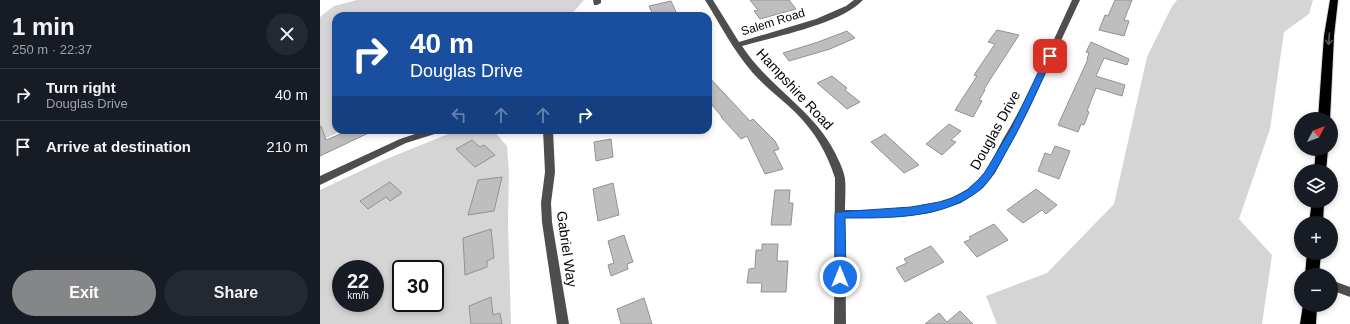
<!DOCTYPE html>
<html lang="en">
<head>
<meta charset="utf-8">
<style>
	body { margin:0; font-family:Helvetica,sans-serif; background:#242831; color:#f1f3f6; height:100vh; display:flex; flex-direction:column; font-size:15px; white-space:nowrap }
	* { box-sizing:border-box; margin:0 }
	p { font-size:13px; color:#9ea1a6 }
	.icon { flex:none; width:22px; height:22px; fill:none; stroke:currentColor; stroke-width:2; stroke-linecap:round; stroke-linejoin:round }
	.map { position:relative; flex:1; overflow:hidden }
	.sheet { display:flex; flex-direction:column; background:#171b24; width:320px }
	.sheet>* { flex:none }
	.banner { position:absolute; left:12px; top:12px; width:380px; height:122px; border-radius:12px; box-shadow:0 2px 6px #0003; background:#1a4fa0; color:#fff; overflow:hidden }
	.needle { width:26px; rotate:49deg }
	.buttons { position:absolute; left:974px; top:112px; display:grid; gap:8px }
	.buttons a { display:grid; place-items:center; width:44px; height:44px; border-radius:50%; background:#171b24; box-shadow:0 2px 6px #0003; font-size:20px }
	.speed { position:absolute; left:12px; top:260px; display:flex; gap:8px; font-size:20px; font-weight:700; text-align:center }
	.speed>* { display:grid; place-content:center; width:52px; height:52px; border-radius:50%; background:#171b24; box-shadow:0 2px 6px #0003; line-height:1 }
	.speed small { font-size:10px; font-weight:400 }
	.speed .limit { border:2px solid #111; border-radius:6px; background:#fff; color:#111 }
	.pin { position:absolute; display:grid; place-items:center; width:34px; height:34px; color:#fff; margin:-17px; border-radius:8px; box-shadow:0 2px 6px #0006 }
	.me { position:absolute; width:44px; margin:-22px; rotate:0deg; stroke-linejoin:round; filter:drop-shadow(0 0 3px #0008) }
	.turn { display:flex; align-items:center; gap:14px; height:84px; padding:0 12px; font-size:18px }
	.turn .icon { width:52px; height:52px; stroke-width:2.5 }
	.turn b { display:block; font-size:28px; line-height:34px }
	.lanes { display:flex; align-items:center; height:38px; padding:0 12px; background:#0003; justify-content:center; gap:20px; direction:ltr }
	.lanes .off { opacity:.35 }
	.round { display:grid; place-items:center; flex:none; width:42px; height:42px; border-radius:21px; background:#242831 }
	.head { display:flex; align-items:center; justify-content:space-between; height:68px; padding:0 12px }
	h1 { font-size:24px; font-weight:700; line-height:30px }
	.primary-button { display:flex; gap:8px; margin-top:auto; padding:8px 12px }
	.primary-button a { flex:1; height:46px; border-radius:24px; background:#858687; color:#fff; font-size:16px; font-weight:700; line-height:46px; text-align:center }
	.primary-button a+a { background:#242831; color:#f1f3f6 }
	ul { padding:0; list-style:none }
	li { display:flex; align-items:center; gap:12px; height:52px; padding:0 12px; border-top:1px solid #363941 }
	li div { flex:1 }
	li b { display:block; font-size:15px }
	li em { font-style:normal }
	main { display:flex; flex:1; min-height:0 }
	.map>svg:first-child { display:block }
	.green { fill:#d5d5d5; fill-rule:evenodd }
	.building { fill:#bebebe; stroke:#929292 }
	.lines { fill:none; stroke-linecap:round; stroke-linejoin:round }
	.highway-casing { stroke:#dbdbdb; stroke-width:2 }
	.minor { fill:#4e4e4e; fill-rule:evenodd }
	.highway { fill:#000; fill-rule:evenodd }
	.oneway { stroke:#595959 }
	.route { fill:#1a73e8; stroke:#114b97 }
	.labels { text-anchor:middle; stroke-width:3; stroke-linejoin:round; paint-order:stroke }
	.far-street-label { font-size:12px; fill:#000; stroke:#fff }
	.street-label { font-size:14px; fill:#000; stroke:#fff }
</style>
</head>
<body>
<main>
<section class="sheet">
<div class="head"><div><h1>1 min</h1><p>250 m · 22:37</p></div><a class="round"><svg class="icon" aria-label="close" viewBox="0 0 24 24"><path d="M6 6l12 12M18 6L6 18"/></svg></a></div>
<ul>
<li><svg class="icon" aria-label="right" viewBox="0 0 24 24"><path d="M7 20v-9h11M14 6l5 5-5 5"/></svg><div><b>Turn right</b><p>Douglas Drive</p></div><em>40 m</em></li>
<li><svg class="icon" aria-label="arrive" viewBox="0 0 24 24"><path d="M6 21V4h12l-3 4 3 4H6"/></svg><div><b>Arrive at destination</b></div><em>210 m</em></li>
</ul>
<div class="primary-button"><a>Exit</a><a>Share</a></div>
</section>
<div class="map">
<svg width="1030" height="324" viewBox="0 0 1030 324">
	<rect width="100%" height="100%" fill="#fff"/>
	<!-- green -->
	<path class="green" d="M37 0H264L250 16H16V130H23L0 141V17L14 6Z
		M857 0H993L989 14 964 32 950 129 919 219 952 255 942 324H677L666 296 727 273 794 204 827 57 851 8Z
		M138 130H173L187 146 189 173 188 223 191 324H0V190L64 160ZM21 269H55V303H21ZM81 269H115V303H81Z"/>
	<!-- building -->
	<path class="building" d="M430 0H469L476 9 440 19 434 11 438 10Z
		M795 0H812L804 20 809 21 804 36 779 30 785 15 788 16Z
		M351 1 358 16H344L343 13 333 15 329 6Z
		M677 30 699 35 664 89 665 90 659 100 662 101 653 117 635 110 657 76 654 75 675 44 668 42Z
		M527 31 535 38 510 49 469 61 463 53 498 42Z
		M771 42 809 59 807 65 784 58 776 76 805 85 802 96 776 88 767 111 769 112 764 125 761 124 758 132 738 125 768 59H767L769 53 766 52Z
		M388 76 430 121 433 119 455 141 459 149 454 151 463 169 445 174 427 136 421 139 401 117H402L388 100Z
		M512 76 527 88 525 90 540 102 527 109 497 83Z
		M629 124 641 131 631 140 636 142 622 155 606 144Z
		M0 126H1L6 140 30 130H55L0 156Z
		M565 134 599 165 584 173 551 142Z
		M291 139 293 157 276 161 274 142Z
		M152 140 160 147 164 145 175 155 155 167 136 149Z
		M735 146 750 151 739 179 718 171 725 153 731 155Z
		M182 177 174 211 148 215 158 180Z
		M70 182 82 193 70 201 66 197 48 209 40 201Z
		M293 183 299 215 278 221 273 189Z
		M716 189 737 205 726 214 722 210 703 223 687 210Z
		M455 190H470L469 203H473L471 225H451Z
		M674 224 688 240 657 257 644 242 651 239 649 237Z
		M171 229 174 258 167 261V267L145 275 143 238Z
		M304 235 313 262 307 264 308 269 291 276 288 265 294 263 288 241Z
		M442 244H458L457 261H468L466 292H441L442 283H427L429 269 435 268 436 250H442Z
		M611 246 624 262 585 282 576 268 587 263 584 259Z
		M171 297 173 315 180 313 182 324H151L149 306Z
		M324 298 332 324H301L297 309Z
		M640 311 653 324H605L619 313 627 322Z"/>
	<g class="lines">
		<defs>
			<path id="highway" d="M1010 0H1018L1014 36 1010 119H998L1004 36Z
				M996 149H1008L1006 171H994Z
				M992 201H1004L1003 223H989Z
				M987 253H1001L999 275H985Z
				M983 305H997L996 324H980Z"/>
		</defs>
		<!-- highway casing -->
		<use href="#highway" class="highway-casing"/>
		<!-- minor -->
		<path class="minor" d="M273 0H281V3L277 5H274Z
			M385 0H393L419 42 496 19 526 6 534 0H543C521 24 453 37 422 46 450 89 497 111 518 159 521 165 524 172 525 179 526 189 525 200 525 210 560 210 601 212 633 197 642 193 652 187 658 180 669 169 675 154 682 141 709 96 730 48 752 0H760L708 111 675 173 663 188 641 203 610 213 580 217 525 218 526 324H514L515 178C507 153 495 132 476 113 462 99 445 87 432 72 413 50 400 24 385 0Z
			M107 130H123L121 132 86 143 0 185V176L80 139Z
			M223 130H233L235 172 231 203 232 222 249 324H237L222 222 221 203 225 172Z
			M1011 280 1030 287V297L1011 290Z"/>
		<!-- highway -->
		<use href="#highway" class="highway"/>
	</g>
	<!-- one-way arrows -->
	<defs><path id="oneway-shaft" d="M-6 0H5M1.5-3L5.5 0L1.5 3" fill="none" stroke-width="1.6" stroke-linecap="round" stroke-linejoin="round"/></defs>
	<use class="oneway" href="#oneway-shaft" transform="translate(1009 39) rotate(94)"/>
	<!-- route -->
	<path class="route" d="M730 54 733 56C718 89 704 121 686 152 677 168 669 185 653 195 617 219 566 218 525 218L526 277 524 280 520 282 516 280 515 277V214L517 212 591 207 619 202 632 198 647 190 658 180 665 172 692 127 726 56Z"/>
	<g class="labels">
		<!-- far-street labels -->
		<g class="far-street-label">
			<text transform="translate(453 22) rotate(-17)" y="4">Salem Road</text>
		</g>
		<!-- street labels -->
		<g class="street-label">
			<text transform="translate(475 89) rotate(47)" y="5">Hampshire Road</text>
			<text transform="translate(675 130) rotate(-61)" y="5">Douglas Drive</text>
			<text transform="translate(247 249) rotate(82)" y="5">Gabriel Way</text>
		</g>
	</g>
</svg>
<div class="buttons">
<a><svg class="needle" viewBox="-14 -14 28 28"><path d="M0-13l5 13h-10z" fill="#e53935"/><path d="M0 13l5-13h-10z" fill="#9ea1a6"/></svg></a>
<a><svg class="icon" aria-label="layers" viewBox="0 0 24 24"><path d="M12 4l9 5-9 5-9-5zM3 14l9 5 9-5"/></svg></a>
<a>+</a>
<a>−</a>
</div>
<div class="speed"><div>22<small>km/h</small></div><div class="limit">30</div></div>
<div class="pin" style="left:730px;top:56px;background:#d93025"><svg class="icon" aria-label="arrive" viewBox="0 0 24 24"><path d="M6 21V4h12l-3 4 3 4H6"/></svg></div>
<svg class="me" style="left:520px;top:277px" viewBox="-20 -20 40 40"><circle r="17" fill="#1a73e8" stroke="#fff" stroke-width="3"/><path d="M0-11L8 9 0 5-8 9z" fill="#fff"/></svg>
<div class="banner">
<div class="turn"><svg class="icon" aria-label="right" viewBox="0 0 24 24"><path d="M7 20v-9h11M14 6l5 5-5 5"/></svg><div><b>40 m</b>Douglas Drive</div></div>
<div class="lanes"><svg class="icon off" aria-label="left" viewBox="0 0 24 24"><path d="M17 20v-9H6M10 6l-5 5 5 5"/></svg><svg class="icon off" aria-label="ahead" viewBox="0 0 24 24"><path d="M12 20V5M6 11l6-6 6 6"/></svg><svg class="icon off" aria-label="ahead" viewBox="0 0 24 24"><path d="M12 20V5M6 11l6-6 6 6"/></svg><svg class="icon" aria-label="right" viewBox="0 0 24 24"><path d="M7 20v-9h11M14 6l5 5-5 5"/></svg></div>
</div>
</div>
</main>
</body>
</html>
